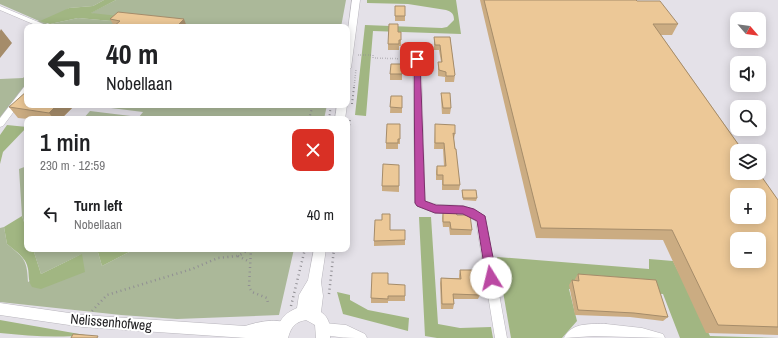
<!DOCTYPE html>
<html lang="en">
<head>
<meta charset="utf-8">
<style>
	body { margin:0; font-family:"Archivo Narrow",sans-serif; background:#f2f2f2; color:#202124; height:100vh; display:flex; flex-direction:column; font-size:15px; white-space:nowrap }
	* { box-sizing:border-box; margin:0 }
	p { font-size:13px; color:#757577 }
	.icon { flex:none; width:22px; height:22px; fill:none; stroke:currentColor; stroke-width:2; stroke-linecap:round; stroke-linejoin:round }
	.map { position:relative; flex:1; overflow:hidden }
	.panel { position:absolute; left:24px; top:116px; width:326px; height:136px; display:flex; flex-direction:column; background:#fff; border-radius:8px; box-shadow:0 2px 10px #0003 }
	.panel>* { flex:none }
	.top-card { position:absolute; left:24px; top:24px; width:326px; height:84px; border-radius:8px; box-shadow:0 2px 10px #0003; background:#fff; color:#202124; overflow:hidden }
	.needle { width:26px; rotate:118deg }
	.fabs { position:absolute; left:730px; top:12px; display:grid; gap:8px }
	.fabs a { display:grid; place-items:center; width:36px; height:36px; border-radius:8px; background:#fff; box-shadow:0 2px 10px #0003; font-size:20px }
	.pin { position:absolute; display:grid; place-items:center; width:34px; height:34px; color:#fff; margin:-17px; border-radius:8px; box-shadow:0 2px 6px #0006 }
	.me { position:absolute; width:44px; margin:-22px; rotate:351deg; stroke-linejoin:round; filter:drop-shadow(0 0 3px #0008) }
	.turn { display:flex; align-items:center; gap:14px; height:84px; padding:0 16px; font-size:18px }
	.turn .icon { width:52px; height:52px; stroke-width:2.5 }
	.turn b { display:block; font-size:28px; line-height:34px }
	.round { display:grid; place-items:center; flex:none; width:42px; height:42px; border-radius:8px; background:#f2f2f2 }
	.overview { display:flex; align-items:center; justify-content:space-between; height:68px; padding:0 16px }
	h1 { font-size:24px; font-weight:600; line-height:30px }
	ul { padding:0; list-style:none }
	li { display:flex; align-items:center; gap:12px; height:60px; padding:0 16px }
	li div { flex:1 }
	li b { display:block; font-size:15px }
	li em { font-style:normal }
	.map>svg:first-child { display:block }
	.green { fill:#abb899 }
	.forest { fill:#a1b682 }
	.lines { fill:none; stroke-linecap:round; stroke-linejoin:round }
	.minor-casing { stroke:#b9b6bd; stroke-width:1 }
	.tertiary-casing { stroke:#b9b6bd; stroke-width:1 }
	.path-far2 { stroke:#908e93; stroke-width:1.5; stroke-dasharray:0.5 2; stroke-linecap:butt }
	.path-far1 { stroke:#908e93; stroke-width:2; stroke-dasharray:1 3; stroke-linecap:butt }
	.path { stroke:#908e93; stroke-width:2.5; stroke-dasharray:1 3.5; stroke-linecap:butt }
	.minor { fill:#fff; fill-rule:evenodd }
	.tertiary { fill:#fff; fill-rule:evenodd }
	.wall { fill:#cbac82 }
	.shaded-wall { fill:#a58c6a }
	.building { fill:#ecc897; stroke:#a58c6a; fill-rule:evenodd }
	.route { fill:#bb49a3; stroke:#7a2f6a }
	.labels { text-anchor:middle; stroke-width:4; stroke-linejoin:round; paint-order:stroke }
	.near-street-label { font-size:14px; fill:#1f1e20; stroke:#fff }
</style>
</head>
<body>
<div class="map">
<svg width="778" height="338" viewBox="0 0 778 338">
	<rect width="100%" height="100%" fill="#e4e1e8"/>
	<!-- green -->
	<path class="green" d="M0 0H104L93 6 69 8 46 24H50L78 18 123 22 90 13 116 0H346L341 27H27L39 21 0 4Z
		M27 74V88L0 123V79L23 78Z
		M97 105H327L324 119H185C179 115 170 116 164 119H83L90 111 139 117 143 112 95 106Z
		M27 166V231L22 216 19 169Z
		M4 227 7 244C24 258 27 259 28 282L82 254 41 274 33 249H97L102 266 135 249H294L279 315 177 319 121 315 0 302V228Z"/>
	<!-- forest -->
	<path class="forest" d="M104 0H116L91 13 128 17 123 22 78 18 50 24 40 21 69 8 93 6Z
		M367 0H456L461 34 373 31 366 116 355 115 365 25 442 28 447 27 454 20C454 14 452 12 446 10L408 4 367 3Z
		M7 125 27 127 3 152 0 164V135Z
		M22 216 27 231V249H33L41 274 82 254 85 272 41 289 32 287C27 280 30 273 27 265 25 257 13 249 7 244L4 227Z
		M419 217H431L438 324 460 328 491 327 493 338H437L425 336Z
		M97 249H135L102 266Z
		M497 257 649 269V259L673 261 710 336 778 338H680L663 294 569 289 577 321 562 338H511Z
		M337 292 350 295V300L368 310 409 318 408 331 343 314Z
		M0 320 85 335C58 338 28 336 0 333Z"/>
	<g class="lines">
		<defs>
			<path id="minor" d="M0 6 48 26 49 27H40L0 10Z
				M417 57 421 59 425 201C439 207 449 204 464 206 471 208 478 212 485 216L507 338H495L476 221 463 214 435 213 417 206 415 203 413 59Z
				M24 87H27V94L3 126 0 127V118Z
				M0 303 83 315 245 326C257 322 275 318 287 323L289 327 287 331 278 333 280 334 282 338H246L83 327 0 315Z
				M324 323 346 325 365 334 367 338C353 338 333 338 320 333L318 329 320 325Z
				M606 324 642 328 663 334 665 338 594 336 564 338C571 322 591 324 606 324Z"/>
			<path id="tertiary" d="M352 0H360L351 68 347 71V37Z
				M337 105H347L345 119H335Z
				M314 249H326L321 282 323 296 321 312C330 318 331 328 330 338H316L315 325 306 320C295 322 291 327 288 338H274C278 323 282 314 297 308L299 295 308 280Z"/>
		</defs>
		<!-- minor casing -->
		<use href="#minor" class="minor-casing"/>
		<!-- tertiary casing -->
		<use href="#tertiary" class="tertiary-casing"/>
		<!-- path-far2 -->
		<path class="path-far2" d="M358 55H373V58L410 59
			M354 88 356 69"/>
		<!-- path-far1 -->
		<path class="path-far1" d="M352 104 354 87
			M309 119 313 105
			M329 119 331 105
			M347 145 350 120"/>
		<!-- path -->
		<path class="path" d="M251 249 249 287 252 292 267 298 268 304
			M238 256 250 262
			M329 294 334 249
			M291 306 305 249
			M92 311 107 295 192 269 218 258 237 256 244 253 248 249"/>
		<!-- minor -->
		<use href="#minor" class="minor"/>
		<!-- tertiary -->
		<use href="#tertiary" class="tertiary"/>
	</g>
	<!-- wall -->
	<path class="wall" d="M480 0H636L637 1 678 24 672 35H661L778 200V335L706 333 663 240 536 238Z
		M395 6H405V21H395Z
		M110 19 187 27H113L114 26Z
		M398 32H401V46H399V50H388V44Z
		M434 37H450L455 75 454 82H445V77L438 76V62H441L439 50H434Z
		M402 64V80H390V74Z
		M441 93 451 108 450 114H442L441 98Z
		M391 96H402V113H390Z
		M75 105 61 119H28L18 118 9 107Z
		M400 124V144H398V149H386V143Z
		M435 124 455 134 454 139 460 185 459 190H442V180H436V171L437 166H444L443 149H434Z
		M399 165V192L382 191V186Z
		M462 190 477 198 476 201 463 200 462 193Z
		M443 213 457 215 472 230 471 235H450L449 227H443L442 218Z
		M405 230V245L374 246V241Z
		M460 270 480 295 478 299H454V304L453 309H441L440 283 441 278H459V275Z
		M578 274 668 317 663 321 630 317 575 315 569 285 572 280H575V279Z
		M388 284 405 296V301H388V303H371V298Z"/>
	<!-- shaded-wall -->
	<path class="shaded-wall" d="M184 19 187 27H177V26Z
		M1 29 12 43 0 58V31Z
		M57 105H75L61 119H54L49 113Z"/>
	<!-- building -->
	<path class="building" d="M484 0H636L637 1H660L678 24H653L743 151H737V173H759L778 200V327L718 325 672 230 541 228ZM737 195H759V217H737ZM737 239H759V261H737Z
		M395 6H405V16H395Z
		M118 12 184 19 177 26H165L164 27H162L140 25 138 27H113L120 21 110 19Z
		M389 24H398V32H401V40H399V44H388Z
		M434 37H450L455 75 454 76H446V72L439 70 438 62H442L440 45H435Z
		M391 64H402V74H390Z
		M27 91V105H57L49 113 9 107Z
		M441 93H450L451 108H443Z
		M391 96H402V108L390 107Z
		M387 124H400V139H398V143H386Z
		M435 124 455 125V134L453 133 455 149H456L460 185H443V175H437V166H446L444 143H435Z
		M383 164 399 165V186H382Z
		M462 190H476L477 198H463Z
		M443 213H456L457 215H470L472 230 451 229 450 222H443Z
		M382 214H390V230H405V240L374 241 375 220H382Z
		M460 270H477L480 295 453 294 454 304H442L441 278 461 279Z
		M372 273H388V284L405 285V296H388V299L371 298Z
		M578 274 656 280 668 317 634 313 578 310 572 280 579 281Z
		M73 334 98 336 97 338H71Z"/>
	<!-- route -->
	<path class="route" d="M414 57H417L420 59 425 201 436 205 463 206 474 209 485 216 497 278 495 282 491 284 487 282 486 278 477 221 463 214 435 213 417 206 415 203Z"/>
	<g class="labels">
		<!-- near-street labels -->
		<g class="near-street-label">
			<text transform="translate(111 322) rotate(5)" y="5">Nelissenhofweg</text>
		</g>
	</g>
</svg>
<div class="fabs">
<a><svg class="needle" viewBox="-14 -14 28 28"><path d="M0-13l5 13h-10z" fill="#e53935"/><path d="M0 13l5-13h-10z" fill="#757577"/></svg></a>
<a><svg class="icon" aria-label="sound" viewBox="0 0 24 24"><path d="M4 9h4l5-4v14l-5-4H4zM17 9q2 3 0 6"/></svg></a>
<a><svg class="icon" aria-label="search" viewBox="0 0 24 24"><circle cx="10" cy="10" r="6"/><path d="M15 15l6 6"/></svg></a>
<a><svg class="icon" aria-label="layers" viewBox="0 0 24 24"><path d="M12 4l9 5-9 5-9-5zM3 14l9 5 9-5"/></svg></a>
<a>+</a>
<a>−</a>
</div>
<div class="pin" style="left:417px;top:59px;background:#d93025"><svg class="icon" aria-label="arrive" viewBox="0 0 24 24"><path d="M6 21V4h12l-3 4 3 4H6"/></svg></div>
<svg class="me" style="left:491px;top:278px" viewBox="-20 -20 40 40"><circle r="19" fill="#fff"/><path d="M0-13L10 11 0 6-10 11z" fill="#bb49a3"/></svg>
<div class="top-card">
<div class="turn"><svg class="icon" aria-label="left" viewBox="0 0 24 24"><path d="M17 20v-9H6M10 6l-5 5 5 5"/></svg><div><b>40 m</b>Nobellaan</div></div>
</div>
<section class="panel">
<div class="overview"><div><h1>1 min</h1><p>230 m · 12:59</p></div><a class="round" style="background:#d93025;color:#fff"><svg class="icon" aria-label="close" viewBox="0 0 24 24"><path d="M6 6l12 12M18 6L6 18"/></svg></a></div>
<ul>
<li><svg class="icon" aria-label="left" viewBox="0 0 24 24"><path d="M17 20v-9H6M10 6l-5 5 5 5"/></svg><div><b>Turn left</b><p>Nobellaan</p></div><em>40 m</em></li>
</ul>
</section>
</div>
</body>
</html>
